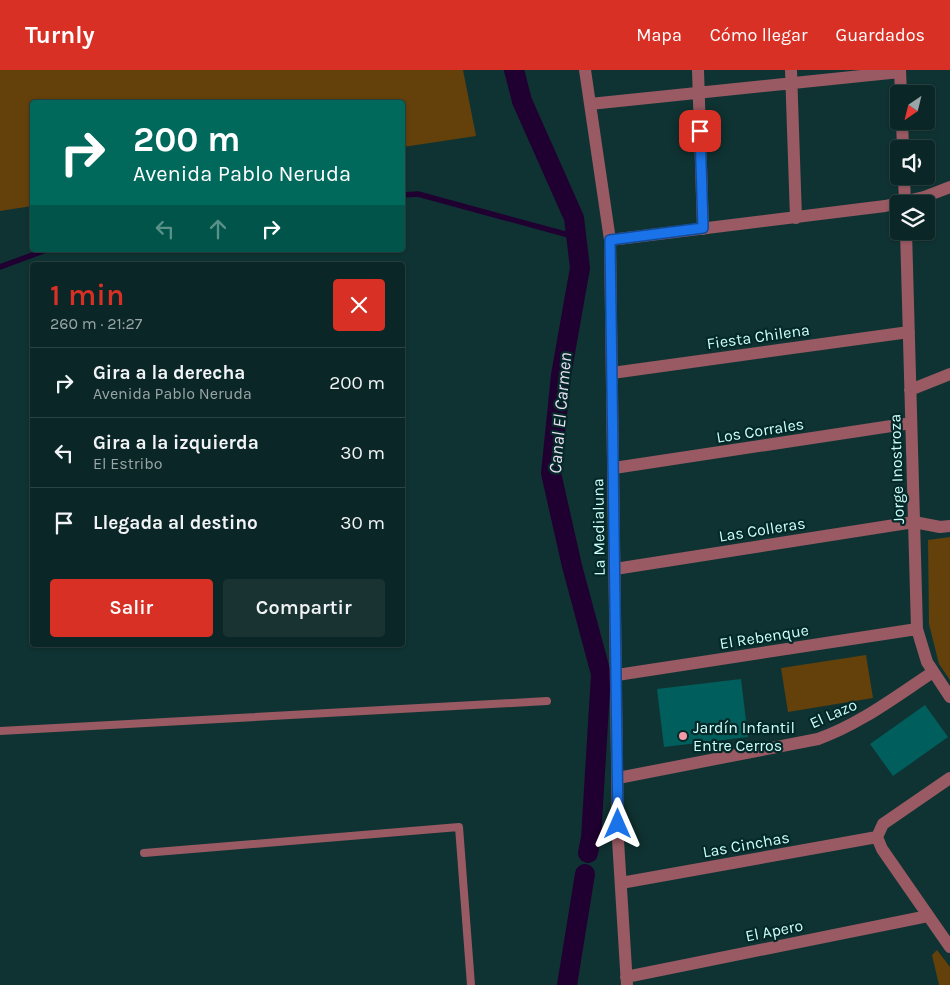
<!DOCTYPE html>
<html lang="es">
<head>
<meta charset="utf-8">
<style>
	body { margin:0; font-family:Karla,sans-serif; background:#193232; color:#f1f3f6; height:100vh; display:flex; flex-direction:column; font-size:19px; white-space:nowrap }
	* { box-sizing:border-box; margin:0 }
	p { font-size:16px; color:#9aa5a7 }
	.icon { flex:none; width:28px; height:28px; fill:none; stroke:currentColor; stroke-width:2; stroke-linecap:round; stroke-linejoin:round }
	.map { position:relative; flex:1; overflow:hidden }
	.drawer { position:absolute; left:30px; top:192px; width:375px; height:385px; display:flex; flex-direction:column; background:#0b2626; border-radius:5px; box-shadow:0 1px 4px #0004,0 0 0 1px #2b4343 }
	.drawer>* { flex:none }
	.guide { position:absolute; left:30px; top:30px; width:375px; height:152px; border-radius:5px; box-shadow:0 1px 4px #0004,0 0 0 1px #2b4343; background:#00695c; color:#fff; overflow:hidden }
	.needle { width:32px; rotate:215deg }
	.controls { position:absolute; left:890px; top:15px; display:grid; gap:10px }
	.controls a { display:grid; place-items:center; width:45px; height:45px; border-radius:5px; background:#0b2626; box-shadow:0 1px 4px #0004,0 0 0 1px #2b4343; font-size:25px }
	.pin { position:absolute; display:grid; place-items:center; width:42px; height:42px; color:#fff; margin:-21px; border-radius:10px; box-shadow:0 2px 8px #0006 }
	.me { position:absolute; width:55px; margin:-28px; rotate:0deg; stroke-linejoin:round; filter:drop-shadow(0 0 4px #0008) }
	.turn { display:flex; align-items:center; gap:18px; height:105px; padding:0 20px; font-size:22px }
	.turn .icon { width:65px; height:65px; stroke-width:2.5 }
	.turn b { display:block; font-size:35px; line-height:42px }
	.lanes { display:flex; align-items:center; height:48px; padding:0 20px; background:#0003; justify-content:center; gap:25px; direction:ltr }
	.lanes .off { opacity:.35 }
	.round { display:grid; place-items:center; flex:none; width:52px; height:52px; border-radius:5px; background:#193232 }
	.headline { display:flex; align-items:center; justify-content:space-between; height:85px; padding:0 20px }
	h1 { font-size:30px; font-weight:600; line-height:38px; color:#d93025 }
	.cta { display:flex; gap:10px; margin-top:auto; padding:10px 20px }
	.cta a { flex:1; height:58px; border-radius:5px; background:#d93025; color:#fff; font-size:20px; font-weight:600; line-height:58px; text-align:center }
	.cta a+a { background:#193232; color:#f1f3f6 }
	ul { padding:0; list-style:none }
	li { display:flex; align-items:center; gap:15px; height:70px; padding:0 20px; border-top:1px solid #2b4343 }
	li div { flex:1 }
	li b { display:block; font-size:19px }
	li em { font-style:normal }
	header { display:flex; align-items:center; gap:30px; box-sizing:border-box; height:70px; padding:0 25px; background:#d93025; color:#fff }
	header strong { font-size:24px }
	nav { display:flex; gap:28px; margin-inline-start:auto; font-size:18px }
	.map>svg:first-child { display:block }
	.green { fill:#64400b }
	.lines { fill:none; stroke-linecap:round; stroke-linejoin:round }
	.stream { stroke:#200031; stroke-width:5.5 }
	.canal { stroke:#200031; stroke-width:20 }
	.building { fill:#005f5c }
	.service { stroke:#995a63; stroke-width:8 }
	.minor { stroke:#995a63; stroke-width:12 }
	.route-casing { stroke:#114b97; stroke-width:12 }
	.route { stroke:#1a73e8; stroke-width:9 }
	.poi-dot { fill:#f49aa7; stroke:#042928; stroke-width:2 }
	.labels { text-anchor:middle; stroke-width:4.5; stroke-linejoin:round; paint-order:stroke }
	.street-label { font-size:16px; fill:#ccfffb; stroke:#042928 }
	.poi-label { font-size:16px; fill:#ccfffb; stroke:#042928; text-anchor:start }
	.water-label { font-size:18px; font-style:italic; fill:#e9ddf2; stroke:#042928 }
</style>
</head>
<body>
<header>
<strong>Turnly</strong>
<nav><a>Mapa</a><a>Cómo llegar</a><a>Guardados</a></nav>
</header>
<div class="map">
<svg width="950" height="915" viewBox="0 0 950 915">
	<rect width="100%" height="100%" fill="#0f3332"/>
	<!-- green -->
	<path class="green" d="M0 0H463L476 66 403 77 402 32H32V136L0 141Z
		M950 467V610L939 594 929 554 928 470Z
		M866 585 873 628 788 642 781 598Z
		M937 880 950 897V915H939L932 885Z"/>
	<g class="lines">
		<!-- stream -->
		<path class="stream" d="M402 125 418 124 576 167
			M0 197 46 180"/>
		<!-- canal -->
		<path class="canal" d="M514 0 522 31 574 148 580 198 561 305 551 403 572 496 601 604 591 768 588 783
			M567 915 585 804"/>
	</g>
	<!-- building -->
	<path class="building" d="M741 609 748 667 664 677 657 619Z
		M925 635 948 667 893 706 870 674Z"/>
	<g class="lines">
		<!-- service -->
		<path class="service" d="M0 661 547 631
			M144 783 459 757 471 915"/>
		<!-- minor -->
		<path class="minor" d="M585 0 610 170 618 770 627 915
			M698 0 703 159
			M791 0 796 148
			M900 0 901 24
			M590 34 900 2
			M902 51 903 79
			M904 106 905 134
			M906 161 917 559 927 592 950 627
			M610 170 885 136 924 127 950 117
			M612 303 909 262
			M910 320 950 304
			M614 398 911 353
			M615 499 914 452 940 457 950 456
			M617 605 917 559
			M618 708 818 669C860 654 895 627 933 602
			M877 767 882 779 950 877
			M877 767 883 754 950 708
			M621 813 877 767
			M626 907 928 846"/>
	</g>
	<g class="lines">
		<defs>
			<path id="route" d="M618 754 610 170 703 158 700 61"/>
		</defs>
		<!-- route casing -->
		<use href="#route" class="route-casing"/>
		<!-- route -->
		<use href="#route" class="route"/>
	</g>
	<!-- markers -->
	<circle class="poi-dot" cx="683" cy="666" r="5"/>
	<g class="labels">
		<!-- street labels -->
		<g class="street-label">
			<text transform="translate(758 266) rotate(-8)" y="6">Fiesta Chilena</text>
			<text transform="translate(760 360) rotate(-9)" y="6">Los Corrales</text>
			<text transform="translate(896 399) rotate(-92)" y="6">Jorge Inostroza</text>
			<text transform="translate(598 457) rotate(-91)" y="6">La Medialuna</text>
			<text transform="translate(762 459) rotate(-9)" y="6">Las Colleras</text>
			<text transform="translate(764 566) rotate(-9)" y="6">El Rebenque</text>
			<text transform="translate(833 643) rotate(-24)" y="6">El Lazo</text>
			<text transform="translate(746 774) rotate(-10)" y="6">Las Cinchas</text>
			<text transform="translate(774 860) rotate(-11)" y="6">El Apero</text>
		</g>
		<!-- poi labels -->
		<g class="poi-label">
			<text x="693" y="663">Jardín Infantil<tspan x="693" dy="18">Entre Cerros</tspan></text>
		</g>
		<!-- water labels -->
		<g class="water-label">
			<text transform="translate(560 343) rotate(-85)" y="6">Canal El Carmen</text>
		</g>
	</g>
</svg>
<div class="controls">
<a><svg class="needle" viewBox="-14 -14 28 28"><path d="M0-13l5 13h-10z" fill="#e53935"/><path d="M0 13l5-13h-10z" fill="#9aa5a7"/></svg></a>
<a><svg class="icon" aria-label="sound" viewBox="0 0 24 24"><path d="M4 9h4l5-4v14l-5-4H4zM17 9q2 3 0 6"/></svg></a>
<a><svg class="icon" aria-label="layers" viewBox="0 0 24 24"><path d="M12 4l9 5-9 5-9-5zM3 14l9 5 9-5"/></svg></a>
</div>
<div class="pin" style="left:700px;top:61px;background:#d93025"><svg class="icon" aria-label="arrive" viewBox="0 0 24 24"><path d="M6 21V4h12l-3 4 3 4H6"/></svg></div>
<svg class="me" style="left:618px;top:754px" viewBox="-20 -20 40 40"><path d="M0-17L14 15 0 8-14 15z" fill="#1a73e8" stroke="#fff" stroke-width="4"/></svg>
<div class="guide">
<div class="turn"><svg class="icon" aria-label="right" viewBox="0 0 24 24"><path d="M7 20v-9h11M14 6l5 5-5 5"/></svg><div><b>200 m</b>Avenida Pablo Neruda</div></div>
<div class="lanes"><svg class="icon off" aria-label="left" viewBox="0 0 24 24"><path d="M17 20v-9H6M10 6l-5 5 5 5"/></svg><svg class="icon off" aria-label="ahead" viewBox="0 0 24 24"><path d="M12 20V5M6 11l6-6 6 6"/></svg><svg class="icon" aria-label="right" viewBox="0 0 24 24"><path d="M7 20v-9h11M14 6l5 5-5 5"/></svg></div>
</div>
<section class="drawer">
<div class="headline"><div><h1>1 min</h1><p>260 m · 21:27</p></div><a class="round" style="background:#d93025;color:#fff"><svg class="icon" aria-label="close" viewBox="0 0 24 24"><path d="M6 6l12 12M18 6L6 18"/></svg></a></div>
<ul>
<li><svg class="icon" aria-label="right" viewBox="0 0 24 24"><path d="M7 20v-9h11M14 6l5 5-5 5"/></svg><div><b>Gira a la derecha</b><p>Avenida Pablo Neruda</p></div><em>200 m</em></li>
<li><svg class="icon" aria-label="left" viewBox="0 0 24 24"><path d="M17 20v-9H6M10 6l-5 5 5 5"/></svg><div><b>Gira a la izquierda</b><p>El Estribo</p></div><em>30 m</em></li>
<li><svg class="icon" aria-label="arrive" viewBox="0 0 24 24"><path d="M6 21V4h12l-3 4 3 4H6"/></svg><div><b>Llegada al destino</b></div><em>30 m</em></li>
</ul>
<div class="cta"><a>Salir</a><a>Compartir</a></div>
</section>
</div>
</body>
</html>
